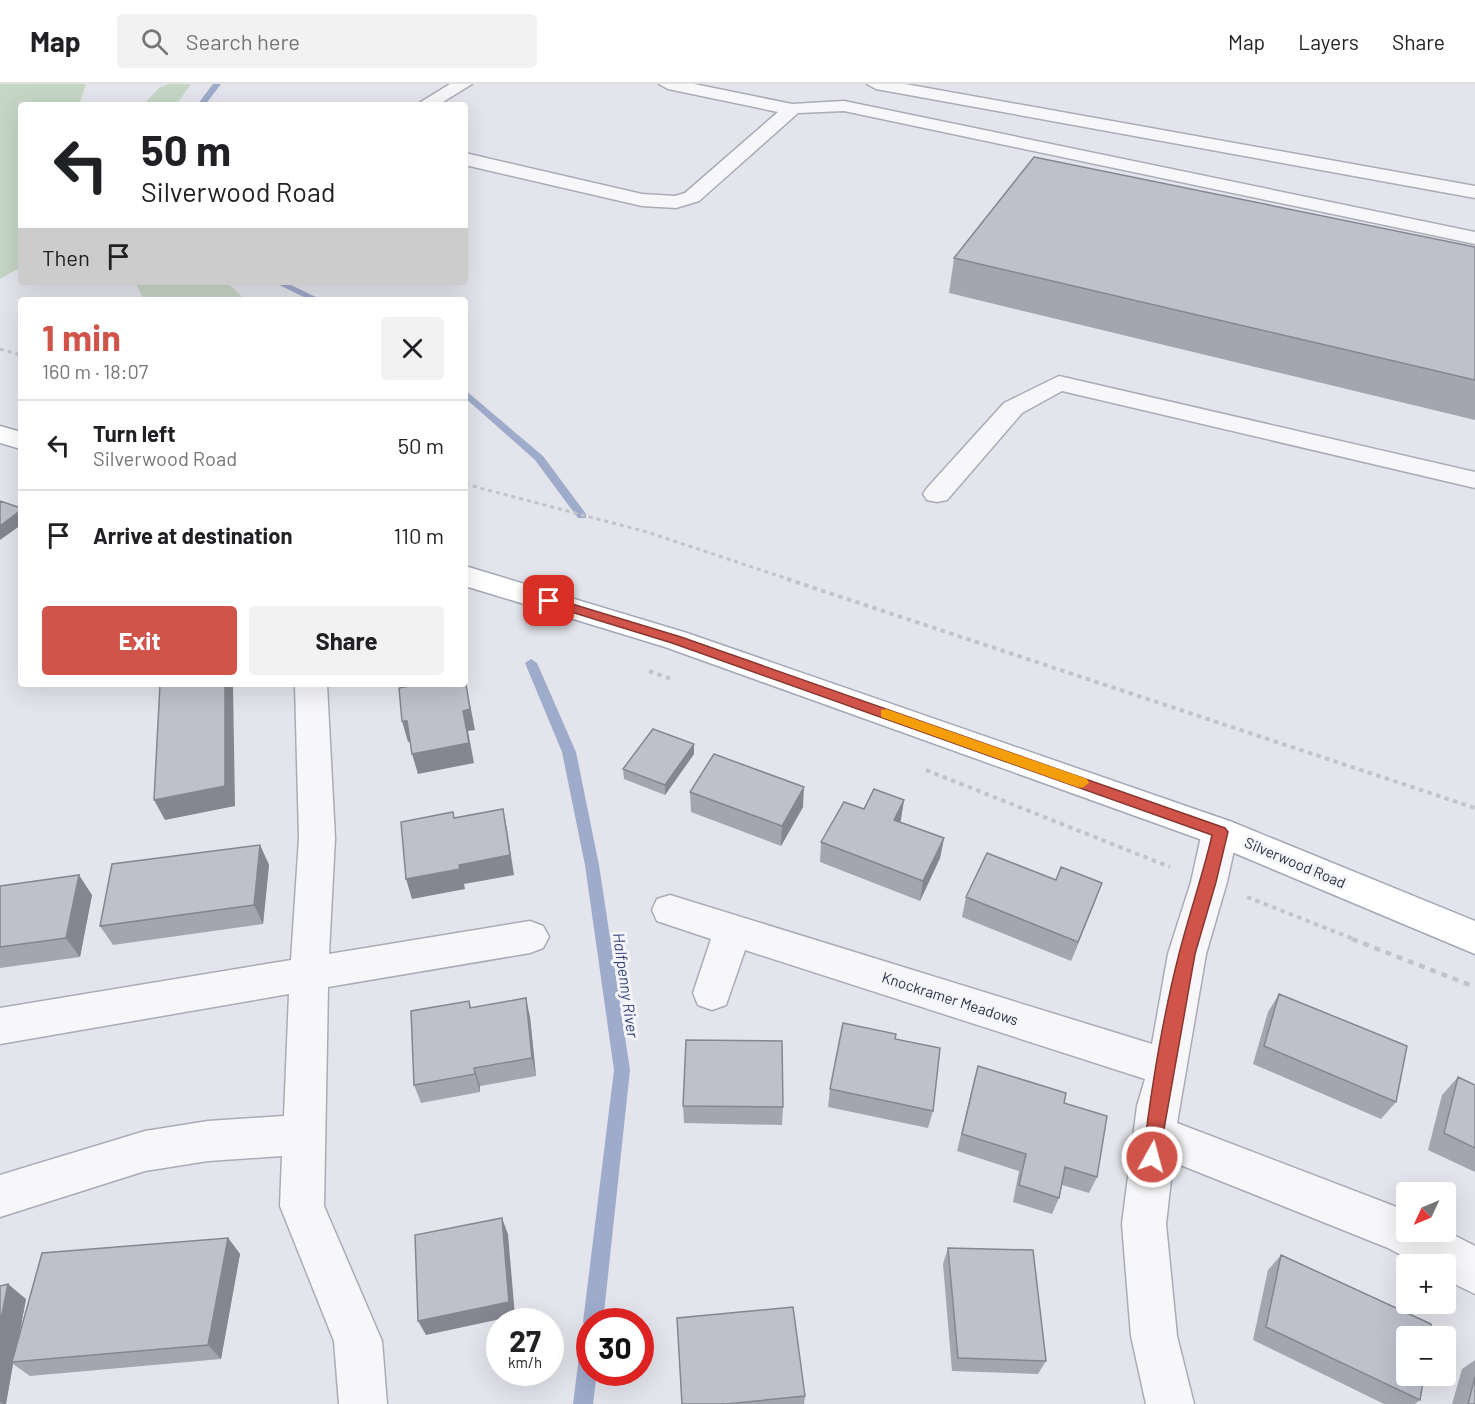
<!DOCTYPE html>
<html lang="en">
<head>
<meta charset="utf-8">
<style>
	body { margin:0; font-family:Barlow,sans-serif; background:#f2f2f2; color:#202124; height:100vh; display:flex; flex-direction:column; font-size:22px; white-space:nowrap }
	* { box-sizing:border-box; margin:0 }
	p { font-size:20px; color:#757577 }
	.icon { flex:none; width:33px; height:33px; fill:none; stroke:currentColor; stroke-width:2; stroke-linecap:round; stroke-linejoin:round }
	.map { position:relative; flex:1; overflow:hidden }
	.sheet { position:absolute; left:18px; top:213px; width:450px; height:390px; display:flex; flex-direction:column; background:#fff; border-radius:6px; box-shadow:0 6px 24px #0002 }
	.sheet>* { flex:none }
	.top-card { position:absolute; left:18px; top:18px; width:450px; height:183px; border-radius:6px; box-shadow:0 6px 24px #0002; background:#fff; color:#202124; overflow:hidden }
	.needle { width:39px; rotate:226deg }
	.buttons { position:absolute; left:1396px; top:1098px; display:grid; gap:12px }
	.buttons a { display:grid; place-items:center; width:60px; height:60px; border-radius:6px; background:#fff; box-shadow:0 6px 24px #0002; font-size:30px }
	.speed { position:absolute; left:486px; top:1224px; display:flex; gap:12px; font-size:30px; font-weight:700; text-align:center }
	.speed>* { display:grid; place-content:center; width:78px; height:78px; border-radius:50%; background:#fff; box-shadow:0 6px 24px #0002; line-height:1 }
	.speed small { font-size:15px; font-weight:400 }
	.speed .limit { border:9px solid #d22; background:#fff; color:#111 }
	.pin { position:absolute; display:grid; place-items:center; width:51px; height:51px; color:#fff; margin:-26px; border-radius:12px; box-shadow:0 3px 9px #0006 }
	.me { position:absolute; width:66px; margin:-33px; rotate:7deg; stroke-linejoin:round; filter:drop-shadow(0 0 4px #0008) }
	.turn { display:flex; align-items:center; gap:21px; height:126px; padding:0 24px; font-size:27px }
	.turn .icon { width:78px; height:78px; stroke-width:2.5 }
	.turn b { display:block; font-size:42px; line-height:51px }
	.then { display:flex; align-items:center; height:57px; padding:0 24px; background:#0003; gap:12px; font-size:22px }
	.round { display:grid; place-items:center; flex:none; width:63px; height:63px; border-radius:6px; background:#f2f2f2 }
	.overview { display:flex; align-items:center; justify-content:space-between; height:102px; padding:0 24px }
	h1 { font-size:36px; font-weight:700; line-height:45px; color:#d0544a }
	.button { display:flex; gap:12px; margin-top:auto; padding:12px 24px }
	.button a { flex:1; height:69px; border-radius:6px; background:#d0544a; color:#fff; font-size:24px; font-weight:700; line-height:69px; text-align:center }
	.button a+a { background:#f2f2f2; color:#202124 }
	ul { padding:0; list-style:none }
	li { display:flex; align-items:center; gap:18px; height:90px; padding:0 24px; border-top:2px solid #e0e0e0 }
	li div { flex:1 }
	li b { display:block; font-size:22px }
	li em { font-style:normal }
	header { display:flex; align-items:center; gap:36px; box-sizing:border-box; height:84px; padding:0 30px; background:#fff; border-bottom:2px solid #e0e0e0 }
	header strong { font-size:28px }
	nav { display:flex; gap:33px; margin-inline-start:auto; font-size:21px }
	.search { width:420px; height:54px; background:#f2f2f2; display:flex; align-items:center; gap:15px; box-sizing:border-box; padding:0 21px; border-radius:6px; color:#757577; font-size:22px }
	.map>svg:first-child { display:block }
	.green { fill:#c6d6c5 }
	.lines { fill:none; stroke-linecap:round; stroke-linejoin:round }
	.stream { fill:#9fabcb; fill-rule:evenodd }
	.minor-casing { stroke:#a9abb7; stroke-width:3 }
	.major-casing { stroke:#a3a7b8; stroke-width:3 }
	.path-far2 { stroke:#c2c3cb; stroke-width:3; stroke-dasharray:4 4; stroke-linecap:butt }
	.path-far1 { stroke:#c2c3cb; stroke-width:4; stroke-dasharray:4.5 4.5; stroke-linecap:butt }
	.path { stroke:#c2c3cb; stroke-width:4.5; stroke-dasharray:6 6; stroke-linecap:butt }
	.minor { fill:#f7f7fa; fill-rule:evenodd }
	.major { fill:#fff; fill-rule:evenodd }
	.wall { fill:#a3a5af }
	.shaded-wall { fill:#85868f }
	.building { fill:#bec0cc; stroke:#85868f; stroke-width:1.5 }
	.route { fill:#d0544a; stroke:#873730; stroke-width:1.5 }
	.slow { fill:#f59e0b }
	.labels { text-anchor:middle; stroke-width:6; stroke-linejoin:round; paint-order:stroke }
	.street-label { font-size:15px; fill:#2b2f45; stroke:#f4f5f9 }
	.water-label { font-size:16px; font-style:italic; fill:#354479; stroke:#f4f5f9 }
</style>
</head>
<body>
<header>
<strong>Map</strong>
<div class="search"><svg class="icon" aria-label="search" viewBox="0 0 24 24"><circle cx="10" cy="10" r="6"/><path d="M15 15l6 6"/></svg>Search here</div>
<nav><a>Map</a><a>Layers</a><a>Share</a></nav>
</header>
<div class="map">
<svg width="1475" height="1320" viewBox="0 0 1475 1320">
	<rect width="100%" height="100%" fill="#e4e5ec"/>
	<!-- green -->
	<path class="green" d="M0 0H86L80 18 83 21H21V183L0 195Z
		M168 0H191L176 21H143L159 4Z
		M135 198H227L245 216H144Z"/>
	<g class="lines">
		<!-- stream -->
		<path class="stream" d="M213 0H221L205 21H197Z
			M273 198H285L322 216H310Z
			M465 306 543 372 586 430V434H578L535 376 465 314Z
			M531 575 537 579 576 668 599 781 630 986 603 1238H590V1246L586 1245 583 1238 614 986 585 781 562 668 525 579Z
			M590 1255V1288H597L593 1320H573L580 1264 583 1257Z"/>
		<defs>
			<path id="minor" d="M450 0H472L438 21H416Z
				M659 0H694L792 20 844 17 1475 148V160L844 27 798 29 699 117 676 124 642 122 465 81V69L642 110 675 112 685 109 778 28 668 5Z
				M867 0H905L1475 102V114L876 5Z
				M1059 292 1475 388V404L1062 307 1022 329 947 416 937 418 927 416 923 410 927 404 1004 319Z
				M295 600H327L335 754 329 870 530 837 543 842 549 853 543 864 530 869 328 903 324 1122 382 1257 387 1320H339L334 1257 280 1122 282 1072 208 1077 145 1087 0 1133V1091L145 1047 208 1037 284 1032 289 910 0 960V924L291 876 299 754Z
				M1220 734 1232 738 1238 748 1227 798 1206 870 1177 1039 1407 1127V1148L1446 1147 1475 1162V1210L1446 1196V1180H1418L1388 1164 1173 1078 1166 1140 1177 1252 1194 1320H1146L1131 1252 1122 1140 1137 1022 1145 995 745 866 726 921 712 926 698 921 693 909 711 855 657 837 652 826 657 815 670 811 1152 960 1168 870 1191 798 1202 748 1208 738Z"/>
			<path id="major" d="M0 342 21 348V365L0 359Z
				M465 482 687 549 1232 738 1475 837V870L1208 758 665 563 465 502Z"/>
		</defs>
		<!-- minor casing -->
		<use href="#minor" class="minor-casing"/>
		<!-- major casing -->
		<use href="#major" class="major-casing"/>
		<!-- path-far2 -->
		<path class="path-far2" d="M0 265 21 271
			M465 400 647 448 791 496"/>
		<!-- path-far1 -->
		<path class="path-far1" d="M787 495 1475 724
			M649 587 671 595
			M926 686 1170 783
			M1247 813 1356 856"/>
		<!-- path -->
		<path class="path" d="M1352 855 1475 903"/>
		<!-- minor -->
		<use href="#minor" class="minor"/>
		<!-- major -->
		<use href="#major" class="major"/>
	</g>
	<!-- wall -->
	<path class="wall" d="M1475 163V336L949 209 954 174Z
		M694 670 665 711 624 695 623 685Z
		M690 708 803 723 781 762 691 728Z
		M904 716 900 738 944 754 940 774 920 817 820 778 821 758 864 725Z
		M260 761 269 781 263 840 113 861 100 842Z
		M1056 796 1102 799 1071 877 962 833 966 813Z
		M0 802 92 811 80 873 0 884Z
		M1279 910 1396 1018 1381 1035 1253 980 1268 928Z
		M469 917 471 923 530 933 536 992 480 1002V1008L421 1019 414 1001Z
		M895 955 933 1027 928 1044 828 1023 830 1005Z
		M978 982 1064 1019 1097 1093 1089 1109 1062 1101 1059 1114 1052 1130 1013 1118 1019 1087 957 1067 973 1000Z
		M1458 993 1475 1001V1088L1428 1066 1442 1011Z
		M683 1022 783 1023 782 1041 684 1039Z
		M228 1154 240 1170 221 1275 30 1292 13 1280 6 1320H0V1202L26 1215 18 1257Z
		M948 1164 1046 1277 1038 1290 952 1287 943 1180Z
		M1281 1171 1420 1316 1415 1320H1384L1253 1256 1268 1186Z
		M1475 1276V1320H1452L1462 1285Z
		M805 1312 804 1320H682Z"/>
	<!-- shaded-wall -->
	<path class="shaded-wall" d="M21 426V441L0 456V442Z
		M465 594 475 646 468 647 474 679 418 690 412 670 463 627Z
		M225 600H233L235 722 165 736 154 716Z
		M402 637H407L413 657 408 658Z
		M694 660V670L665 711V701Z
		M804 703 803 723 781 762 782 742Z
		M904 716 901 736 891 756 894 736Z
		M503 725 507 745 514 791 464 800 465 805 412 815 406 795 459 781Z
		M944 754 940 774 920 817 923 797Z
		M260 761 269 781 263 840 254 821Z
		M79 791 92 811 80 873 66 854Z
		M1102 799 1095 818 1071 877 1078 858Z
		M526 914 530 933 536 992 532 974Z
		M474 984 480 1002V1008L475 990Z
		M502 1134 508 1150 515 1232 426 1251 418 1237Z
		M228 1154 240 1170 221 1275 208 1261Z
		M8 1200 26 1215 14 1278H12L13 1280 6 1320H3L0 1318V1240Z"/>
	<!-- building -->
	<path class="building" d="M1034 73 1475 163V296L954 174Z
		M0 417 21 424V426L0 442Z
		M465 594 470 625 463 627 469 659 412 670 407 637H402L399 604 420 600H465Z
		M160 600H225V702L154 716Z
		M653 645 694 660 665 701 623 685Z
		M714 670 804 703 782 742 690 708Z
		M874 705 904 716 894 736 944 754 923 797 821 758 844 718 864 725Z
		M503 725 510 771 459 781 460 785 406 795 401 738 453 728 454 734Z
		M260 761 254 821 100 842 112 780Z
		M987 769 1056 796 1061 783 1102 799 1078 858 966 813Z
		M79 791 66 854 0 863V802Z
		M1279 910 1407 962 1396 1018 1264 962Z
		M526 914 532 974 474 984 475 990 414 1001 411 927 469 917 470 924Z
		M843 939 896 950 895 955 940 964 933 1027 830 1005Z
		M686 956 782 957 783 1023 683 1022Z
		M978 982 1066 1009 1064 1019 1107 1032 1097 1093 1065 1083 1059 1114 1019 1101 1026 1070 962 1050Z
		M1458 993 1475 1001V1064L1444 1049Z
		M502 1134 509 1218 418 1237 415 1151Z
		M228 1154 208 1261 12 1278 42 1169Z
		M948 1164 1033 1166 1046 1277 958 1274Z
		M1281 1171 1431 1240 1430 1252H1407V1292H1424L1420 1316 1266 1243Z
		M8 1200 0 1240V1202Z
		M793 1223 805 1312 726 1320H682L677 1234Z
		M1475 1293V1320H1468Z"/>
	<!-- route -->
	<path class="route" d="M549 513 681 553 1225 744 1228 748 1216 798 1195 870 1158 1079 1152 1082 1146 1079 1143 1073C1151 1006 1162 936 1179 870 1189 830 1203 791 1212 751L672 559 545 520V514Z"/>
	<!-- slow -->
	<path class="slow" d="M886 625 1087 695 1089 699 1082 704 1077 703 881 633V626Z"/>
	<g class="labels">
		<!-- street labels -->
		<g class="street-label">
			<text transform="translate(1295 779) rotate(23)" y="5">Silverwood Road</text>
			<text transform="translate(950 915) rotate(18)" y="5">Knockramer Meadows</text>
		</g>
		<!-- water labels -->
		<g class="water-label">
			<text transform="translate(626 901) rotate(82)" y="6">Halfpenny River</text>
		</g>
	</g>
</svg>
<div class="buttons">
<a><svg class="needle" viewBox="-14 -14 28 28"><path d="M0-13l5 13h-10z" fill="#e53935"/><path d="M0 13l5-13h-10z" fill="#757577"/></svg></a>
<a>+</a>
<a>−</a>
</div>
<div class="speed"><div>27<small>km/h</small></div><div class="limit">30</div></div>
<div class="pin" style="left:549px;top:517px;background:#d93025"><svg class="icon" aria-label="arrive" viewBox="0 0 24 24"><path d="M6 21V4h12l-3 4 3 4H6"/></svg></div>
<svg class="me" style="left:1152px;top:1073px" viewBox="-20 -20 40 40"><circle r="17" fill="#d0544a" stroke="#fff" stroke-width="3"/><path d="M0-11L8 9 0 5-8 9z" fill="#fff"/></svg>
<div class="top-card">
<div class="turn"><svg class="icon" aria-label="left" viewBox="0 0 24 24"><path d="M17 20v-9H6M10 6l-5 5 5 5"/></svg><div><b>50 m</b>Silverwood Road</div></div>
<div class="then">Then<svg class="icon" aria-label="arrive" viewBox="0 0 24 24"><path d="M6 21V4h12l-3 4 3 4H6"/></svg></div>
</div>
<section class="sheet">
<div class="overview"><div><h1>1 min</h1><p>160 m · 18:07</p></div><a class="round"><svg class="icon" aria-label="close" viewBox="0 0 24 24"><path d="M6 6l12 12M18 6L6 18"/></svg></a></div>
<ul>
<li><svg class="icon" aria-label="left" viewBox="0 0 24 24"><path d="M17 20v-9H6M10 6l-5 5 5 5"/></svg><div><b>Turn left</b><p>Silverwood Road</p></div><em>50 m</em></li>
<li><svg class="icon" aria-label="arrive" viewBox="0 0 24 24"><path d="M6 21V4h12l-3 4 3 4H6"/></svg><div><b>Arrive at destination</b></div><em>110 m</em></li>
</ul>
<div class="button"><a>Exit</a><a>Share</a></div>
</section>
</div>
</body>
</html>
